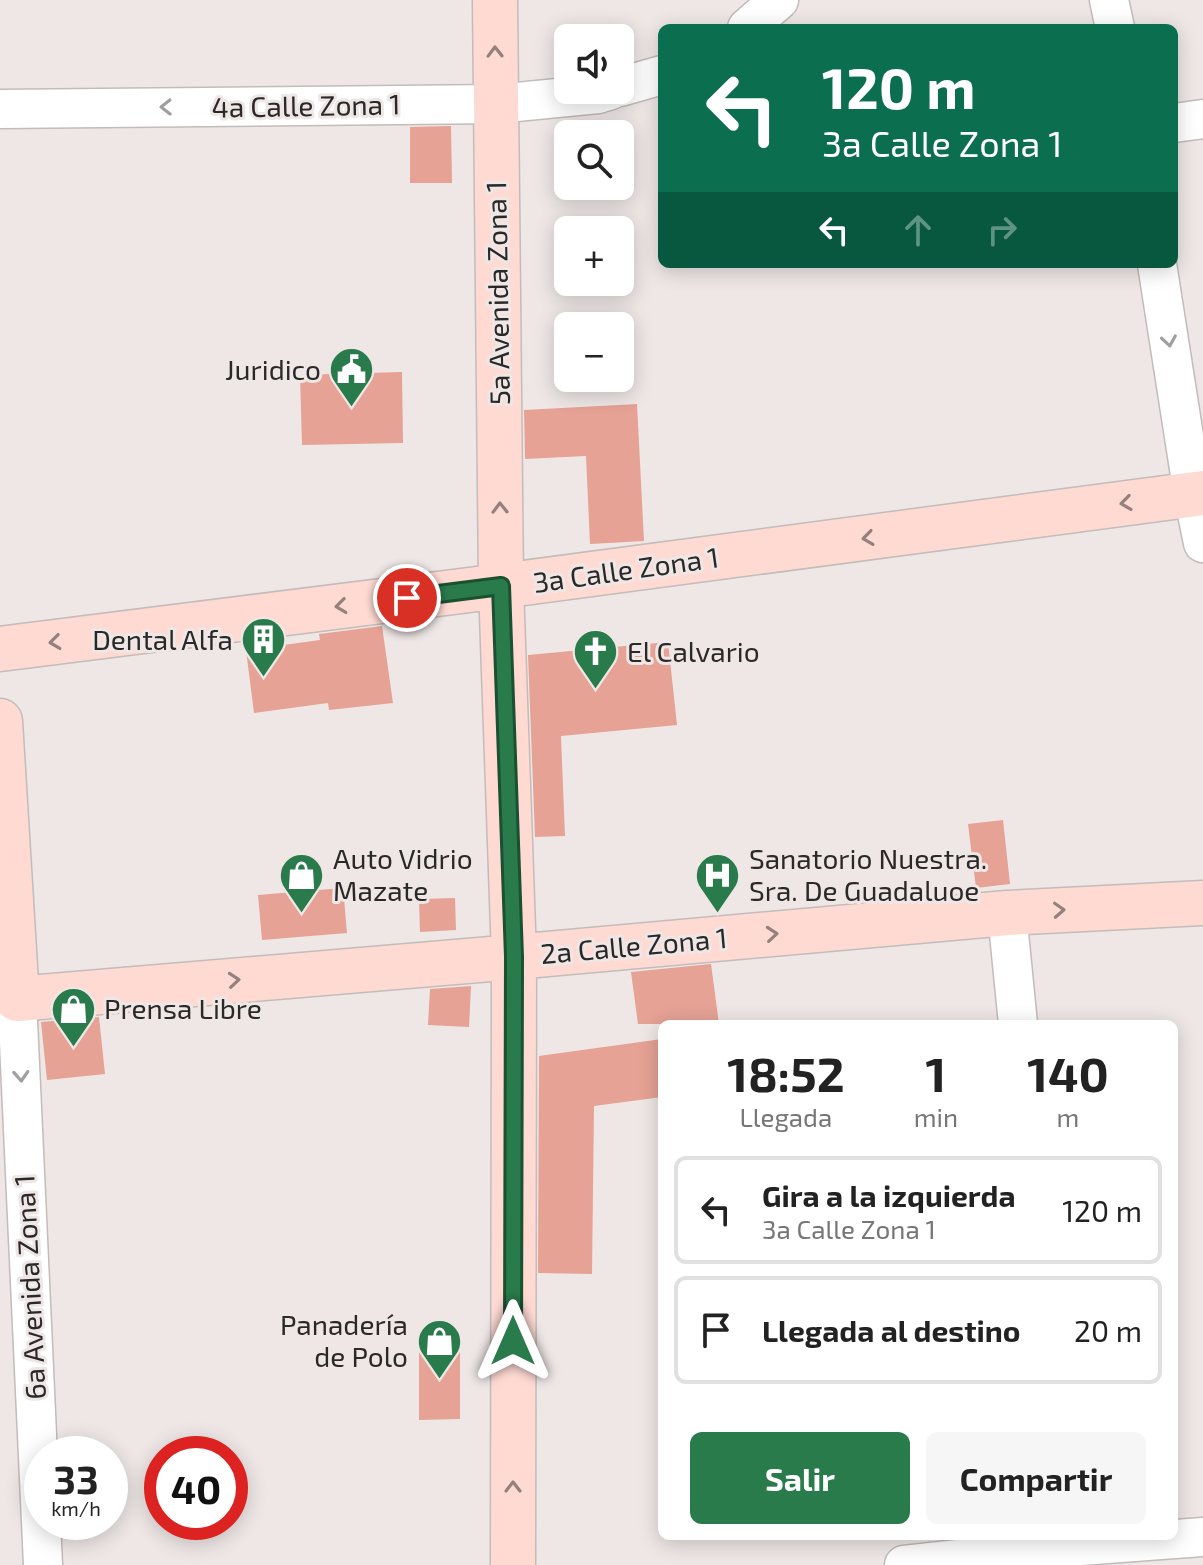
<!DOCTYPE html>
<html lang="es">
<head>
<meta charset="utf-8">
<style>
	body { margin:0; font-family:"Exo 2",sans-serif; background:#f6f6f6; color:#222; height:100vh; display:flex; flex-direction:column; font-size:30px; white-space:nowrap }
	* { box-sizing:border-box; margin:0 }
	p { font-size:26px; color:#767676 }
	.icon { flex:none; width:44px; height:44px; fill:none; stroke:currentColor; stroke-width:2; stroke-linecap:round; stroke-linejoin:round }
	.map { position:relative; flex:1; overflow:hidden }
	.sheet { position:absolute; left:658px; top:1020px; width:520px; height:520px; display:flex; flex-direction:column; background:#fff; border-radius:12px; box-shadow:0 4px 20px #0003 }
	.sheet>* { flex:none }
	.hud { position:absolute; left:658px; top:24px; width:520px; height:244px; border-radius:12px; box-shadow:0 4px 20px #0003; background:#0b6e4f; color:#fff; overflow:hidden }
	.fabs { position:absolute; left:554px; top:24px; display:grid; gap:16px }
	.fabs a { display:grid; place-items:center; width:80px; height:80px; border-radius:12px; background:#fff; box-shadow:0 4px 20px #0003; font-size:40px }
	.speed { position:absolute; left:24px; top:1436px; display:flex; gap:16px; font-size:40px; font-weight:700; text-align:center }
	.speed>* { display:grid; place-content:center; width:104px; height:104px; border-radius:50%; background:#fff; box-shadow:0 4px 20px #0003; line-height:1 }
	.speed small { font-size:20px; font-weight:400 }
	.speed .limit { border:12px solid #d22; background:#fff; color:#111 }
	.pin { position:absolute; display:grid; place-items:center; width:68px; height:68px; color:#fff; margin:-34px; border:4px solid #fff; border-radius:50%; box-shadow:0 2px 8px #0007 }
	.me { position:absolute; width:88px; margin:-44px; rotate:0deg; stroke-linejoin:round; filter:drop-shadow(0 0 6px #0008) }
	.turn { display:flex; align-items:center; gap:28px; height:168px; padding:0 32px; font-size:36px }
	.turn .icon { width:104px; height:104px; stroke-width:2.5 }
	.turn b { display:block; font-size:56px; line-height:68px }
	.lanes { display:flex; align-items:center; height:76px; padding:0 32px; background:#0003; justify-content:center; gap:40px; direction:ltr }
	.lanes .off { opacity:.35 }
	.eta { display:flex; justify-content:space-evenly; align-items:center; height:136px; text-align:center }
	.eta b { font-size:48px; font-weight:700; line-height:56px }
	.button { display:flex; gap:16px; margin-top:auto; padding:16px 32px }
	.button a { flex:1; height:92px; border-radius:12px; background:#2a7b4c; color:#fff; font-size:32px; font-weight:700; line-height:92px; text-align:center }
	.button a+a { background:#f6f6f6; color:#222 }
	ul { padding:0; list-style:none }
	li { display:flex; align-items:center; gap:24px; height:108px; margin:0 16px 12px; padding:0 16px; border:4px solid #e0e0e0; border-radius:12px }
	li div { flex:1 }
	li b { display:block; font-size:30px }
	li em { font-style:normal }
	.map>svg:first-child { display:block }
	.building { fill:#e5a295 }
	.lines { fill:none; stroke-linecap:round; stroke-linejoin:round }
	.street-casing { stroke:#c2bcba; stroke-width:41 }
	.secondary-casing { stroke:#c2bcba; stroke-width:47 }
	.street { stroke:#fff; stroke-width:38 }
	.secondary { stroke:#fedad3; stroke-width:44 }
	.oneway { stroke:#94817e }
	.oneway2 { stroke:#a09e9e }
	.route-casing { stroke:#1b5031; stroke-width:20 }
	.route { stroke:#2a7b4c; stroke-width:14 }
	.labels { text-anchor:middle; stroke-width:6; stroke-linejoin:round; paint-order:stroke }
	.street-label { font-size:28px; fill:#2b2828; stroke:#eee7e6 }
	.poi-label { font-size:28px; fill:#2b2828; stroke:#eee7e6; text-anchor:start }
</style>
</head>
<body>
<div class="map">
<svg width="1203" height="1565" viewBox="0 0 1203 1565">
	<rect width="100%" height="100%" fill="#eee7e6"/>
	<!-- building -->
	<path class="building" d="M451 126 452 183H410V127Z
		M402 372 403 443 302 445 300 375Z
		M637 404 644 541 590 544 586 456 525 459 524 410Z
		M382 626 393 703 329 710 328 703 254 713 246 650 320 640 319 634Z
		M668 642 677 725 561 736 565 836 535 837 528 655Z
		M1003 820 1010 884 976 888 968 824Z
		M343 888 347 933 262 940 258 895Z
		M455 898 456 930 420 932 419 899Z
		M711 964 719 1024H638L631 972Z
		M471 986 469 1027 428 1025 430 989Z
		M99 1017 105 1074 47 1080 41 1022Z
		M662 1039V1097L594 1106 592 1274 538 1273 539 1056Z
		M419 1341H460V1419L419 1420Z"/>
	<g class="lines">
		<defs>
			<path id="street" d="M1109 0 1115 28
				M747 28 779 0
				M620 87 662 75
				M0 109 496 104 598 94 611 90
				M1174 123 1203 119
				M1157 264 1193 494 1203 543
				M1007 913 1018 1024
				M17 999 43 1565
				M904 1565 1067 1547 1203 1537"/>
			<path id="secondary" d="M495 0 501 586 514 957 513 1565
				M0 649 501 586 1203 493
				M0 721 17 999 514 957 1007 913 1203 903"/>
		</defs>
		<!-- street casing -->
		<use href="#street" class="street-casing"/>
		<!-- secondary casing -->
		<use href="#secondary" class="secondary-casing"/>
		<!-- street -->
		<use href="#street" class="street"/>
		<!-- secondary -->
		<use href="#secondary" class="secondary"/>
	</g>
	<!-- one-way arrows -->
	<defs><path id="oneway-chevron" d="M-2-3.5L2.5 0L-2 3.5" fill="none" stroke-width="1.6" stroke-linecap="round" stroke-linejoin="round" transform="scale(2)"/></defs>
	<g class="oneway">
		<use href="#oneway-chevron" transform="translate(495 52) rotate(-91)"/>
		<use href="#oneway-chevron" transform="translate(1126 503) rotate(172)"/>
		<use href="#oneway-chevron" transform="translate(500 508) rotate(-91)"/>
		<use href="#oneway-chevron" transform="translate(868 538) rotate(172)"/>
		<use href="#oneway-chevron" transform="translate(341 606) rotate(173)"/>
		<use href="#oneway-chevron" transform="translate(55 642) rotate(173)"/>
		<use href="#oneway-chevron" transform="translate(1059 910) rotate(-3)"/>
		<use href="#oneway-chevron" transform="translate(772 934) rotate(-5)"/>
		<use href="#oneway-chevron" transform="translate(234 980) rotate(-5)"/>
		<use href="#oneway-chevron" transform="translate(513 1487) rotate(-90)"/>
	</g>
	<g class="oneway2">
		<use href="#oneway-chevron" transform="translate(166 107) rotate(179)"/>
		<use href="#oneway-chevron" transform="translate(1169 341) rotate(81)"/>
		<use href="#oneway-chevron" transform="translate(21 1076) rotate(87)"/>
	</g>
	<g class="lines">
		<defs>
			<path id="route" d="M407 598 501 586 514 957 513 1341"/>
		</defs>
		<!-- route casing -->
		<use href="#route" class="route-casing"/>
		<!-- route -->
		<use href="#route" class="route"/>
	</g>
	<!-- icons -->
	<defs>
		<symbol id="civic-pin" viewBox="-11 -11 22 30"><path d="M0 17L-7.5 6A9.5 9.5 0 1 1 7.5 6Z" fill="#2a7b4c" stroke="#eee7e6"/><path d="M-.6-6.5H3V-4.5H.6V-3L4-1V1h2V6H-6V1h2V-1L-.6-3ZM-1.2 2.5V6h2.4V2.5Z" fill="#fff"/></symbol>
		<symbol id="building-pin" viewBox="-11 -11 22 30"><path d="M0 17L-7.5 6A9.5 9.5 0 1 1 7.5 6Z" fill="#2a7b4c" stroke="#eee7e6"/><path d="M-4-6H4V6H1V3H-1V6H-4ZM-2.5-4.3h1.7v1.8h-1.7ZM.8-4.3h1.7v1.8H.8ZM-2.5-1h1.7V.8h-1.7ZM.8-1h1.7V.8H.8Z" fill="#fff"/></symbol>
		<symbol id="church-pin" viewBox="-11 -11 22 30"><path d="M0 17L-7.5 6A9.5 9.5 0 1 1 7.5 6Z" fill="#2a7b4c" stroke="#eee7e6"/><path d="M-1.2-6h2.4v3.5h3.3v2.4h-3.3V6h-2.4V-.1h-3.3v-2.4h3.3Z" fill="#fff"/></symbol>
		<symbol id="shop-pin" viewBox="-11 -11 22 30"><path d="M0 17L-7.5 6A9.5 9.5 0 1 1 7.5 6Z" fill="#2a7b4c" stroke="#eee7e6"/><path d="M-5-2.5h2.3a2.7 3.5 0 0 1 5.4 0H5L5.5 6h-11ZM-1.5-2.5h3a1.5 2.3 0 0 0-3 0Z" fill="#fff"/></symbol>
		<symbol id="hospital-pin" viewBox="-11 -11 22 30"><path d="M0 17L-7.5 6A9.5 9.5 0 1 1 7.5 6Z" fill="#2a7b4c" stroke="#eee7e6"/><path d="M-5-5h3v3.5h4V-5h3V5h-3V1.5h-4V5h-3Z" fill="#fff"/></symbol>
	</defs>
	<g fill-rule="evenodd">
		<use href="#civic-pin" x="326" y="344" width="51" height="69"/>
		<use href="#building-pin" x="238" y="614" width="51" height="69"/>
		<use href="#church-pin" x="570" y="626" width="51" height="69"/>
		<use href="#shop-pin" x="276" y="850" width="51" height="69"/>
		<use href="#hospital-pin" x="692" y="850" width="51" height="69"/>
		<use href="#shop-pin" x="48" y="984" width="51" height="69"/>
		<use href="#shop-pin" x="414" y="1316" width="51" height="69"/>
	</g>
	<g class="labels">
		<!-- street labels -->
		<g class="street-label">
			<text transform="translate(306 106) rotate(-1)" y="10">4a Calle Zona 1</text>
			<text transform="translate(498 293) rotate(-91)" y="10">5a Avenida Zona 1</text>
			<text transform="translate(626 570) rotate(-8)" y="10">3a Calle Zona 1</text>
			<text transform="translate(634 946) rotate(-5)" y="10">2a Calle Zona 1</text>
			<text transform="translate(30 1287) rotate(-93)" y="10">6a Avenida Zona 1</text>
		</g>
		<!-- poi labels -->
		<g class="poi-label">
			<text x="321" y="380" text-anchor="end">Juridico</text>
			<text x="233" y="650" text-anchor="end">Dental Alfa</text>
			<text x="627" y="662">El Calvario</text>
			<text x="333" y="869">Auto Vidrio<tspan x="333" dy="32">Mazate</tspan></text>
			<text x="749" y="869">Sanatorio Nuestra.<tspan x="749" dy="32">Sra. De Guadaluoe</tspan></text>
			<text x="104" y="1019">Prensa Libre</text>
			<text x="408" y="1335" text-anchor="end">Panadería<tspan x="408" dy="32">de Polo</tspan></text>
		</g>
	</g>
</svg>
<div class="fabs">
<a><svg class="icon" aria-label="sound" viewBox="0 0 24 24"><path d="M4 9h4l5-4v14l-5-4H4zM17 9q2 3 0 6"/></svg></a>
<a><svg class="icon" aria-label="search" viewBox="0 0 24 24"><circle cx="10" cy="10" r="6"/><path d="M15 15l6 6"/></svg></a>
<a>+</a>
<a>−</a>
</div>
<div class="speed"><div>33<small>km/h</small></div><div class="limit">40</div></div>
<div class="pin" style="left:407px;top:598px;background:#d93025"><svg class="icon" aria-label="arrive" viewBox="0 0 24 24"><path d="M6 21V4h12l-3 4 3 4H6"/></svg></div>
<svg class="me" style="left:513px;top:1341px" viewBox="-20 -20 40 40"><path d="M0-17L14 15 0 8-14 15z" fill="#2a7b4c" stroke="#fff" stroke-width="4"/></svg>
<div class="hud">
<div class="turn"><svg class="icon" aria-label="left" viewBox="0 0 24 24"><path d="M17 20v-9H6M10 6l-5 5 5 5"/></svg><div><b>120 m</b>3a Calle Zona 1</div></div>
<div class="lanes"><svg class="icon" aria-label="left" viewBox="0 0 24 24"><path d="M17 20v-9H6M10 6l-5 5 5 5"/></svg><svg class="icon off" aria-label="ahead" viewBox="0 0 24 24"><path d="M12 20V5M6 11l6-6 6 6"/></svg><svg class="icon off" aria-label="right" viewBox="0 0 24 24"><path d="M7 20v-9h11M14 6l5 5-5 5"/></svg></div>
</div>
<section class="sheet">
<div class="eta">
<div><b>18:52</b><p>Llegada</p></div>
<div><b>1</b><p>min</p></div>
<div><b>140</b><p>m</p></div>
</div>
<ul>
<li><svg class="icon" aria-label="left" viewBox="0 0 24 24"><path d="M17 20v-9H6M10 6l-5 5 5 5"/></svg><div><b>Gira a la izquierda</b><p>3a Calle Zona 1</p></div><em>120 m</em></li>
<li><svg class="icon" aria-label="arrive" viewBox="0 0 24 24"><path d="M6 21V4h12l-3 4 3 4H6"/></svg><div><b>Llegada al destino</b></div><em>20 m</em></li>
</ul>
<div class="button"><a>Salir</a><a>Compartir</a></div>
</section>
</div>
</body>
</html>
